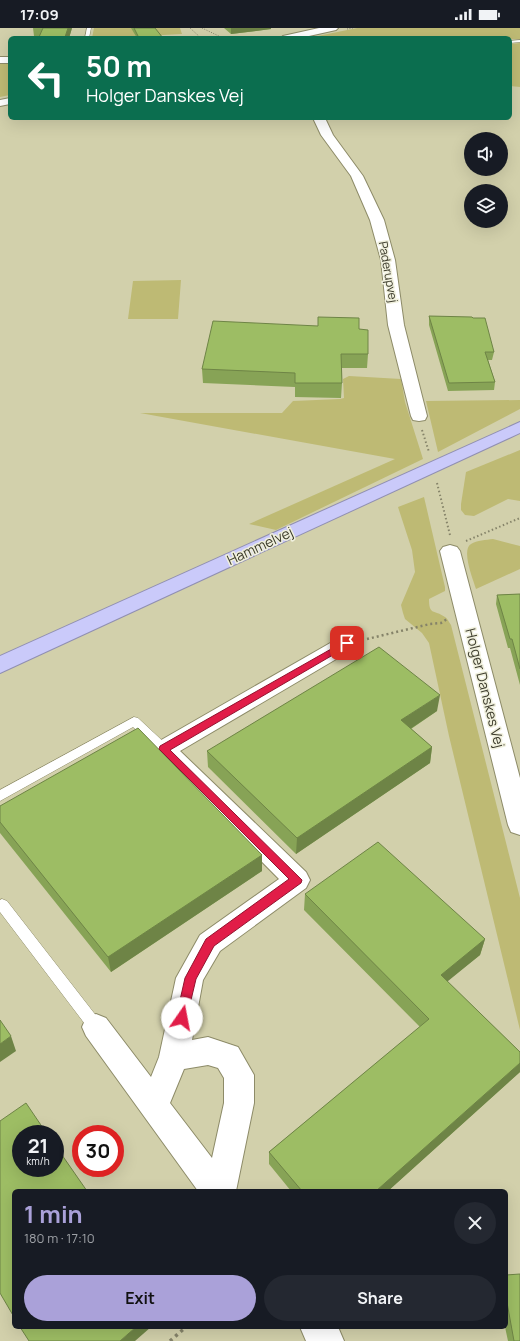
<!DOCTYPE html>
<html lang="en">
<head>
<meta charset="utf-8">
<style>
	body { margin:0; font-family:Manrope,sans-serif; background:#242831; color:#f1f3f6; height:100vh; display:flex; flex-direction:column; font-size:15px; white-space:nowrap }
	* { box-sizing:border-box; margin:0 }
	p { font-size:13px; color:#9ea1a6 }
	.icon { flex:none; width:22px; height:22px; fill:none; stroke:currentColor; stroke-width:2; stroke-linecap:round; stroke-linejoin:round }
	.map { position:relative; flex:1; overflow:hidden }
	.drawer { position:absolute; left:12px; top:1161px; width:496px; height:140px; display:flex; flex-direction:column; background:#171b24; border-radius:6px; box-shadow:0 4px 16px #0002 }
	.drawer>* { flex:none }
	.top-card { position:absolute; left:8px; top:8px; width:504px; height:84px; border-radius:6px; box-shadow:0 4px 16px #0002; background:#0b6e4f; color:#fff; overflow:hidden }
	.fabs { position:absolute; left:464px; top:104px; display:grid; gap:8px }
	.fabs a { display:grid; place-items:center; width:44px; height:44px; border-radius:50%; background:#171b24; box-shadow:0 4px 16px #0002; font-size:20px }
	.speed { position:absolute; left:12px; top:1097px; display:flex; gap:8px; font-size:20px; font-weight:700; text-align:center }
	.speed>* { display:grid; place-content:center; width:52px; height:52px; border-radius:50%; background:#171b24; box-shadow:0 4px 16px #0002; line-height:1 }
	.speed small { font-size:10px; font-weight:400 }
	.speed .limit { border:6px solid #d22; background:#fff; color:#111 }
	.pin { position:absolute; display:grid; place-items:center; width:34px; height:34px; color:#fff; margin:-17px; border-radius:8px; box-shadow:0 2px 6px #0006 }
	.me { position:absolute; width:44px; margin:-22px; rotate:12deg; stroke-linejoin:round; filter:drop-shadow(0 0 3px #0008) }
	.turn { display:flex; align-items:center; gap:14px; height:84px; padding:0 12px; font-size:18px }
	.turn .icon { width:52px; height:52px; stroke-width:2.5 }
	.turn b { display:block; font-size:28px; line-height:34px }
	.round { display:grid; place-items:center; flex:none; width:42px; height:42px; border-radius:21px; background:#242831 }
	.summary { display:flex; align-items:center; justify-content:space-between; height:68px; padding:0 12px }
	h1 { font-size:24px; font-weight:700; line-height:30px; color:#aaa1d9 }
	.primary-button { display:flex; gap:8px; margin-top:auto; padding:8px 12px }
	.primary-button a { flex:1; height:46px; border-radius:24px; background:#aaa1d9; color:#111; font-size:16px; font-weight:700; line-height:46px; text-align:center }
	.primary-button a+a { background:#242831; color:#f1f3f6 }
	.status { display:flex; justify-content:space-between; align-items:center; height:28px; padding:0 20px; background:#171b24; direction:ltr }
	.status svg { height:11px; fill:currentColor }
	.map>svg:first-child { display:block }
	.green { fill:#beba74 }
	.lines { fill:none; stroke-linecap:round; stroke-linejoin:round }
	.service-casing { stroke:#8d8b68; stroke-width:1 }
	.minor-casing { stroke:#8d8b68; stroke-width:2 }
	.tertiary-casing { stroke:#8d8b68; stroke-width:2 }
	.trunk-casing { stroke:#908fb1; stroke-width:2 }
	.path-far3 { stroke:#858369; stroke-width:1; stroke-dasharray:1 1.5; stroke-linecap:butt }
	.path-far2 { stroke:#858369; stroke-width:2; stroke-dasharray:1.5 2.5; stroke-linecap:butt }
	.path-far1 { stroke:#858369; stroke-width:2.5; stroke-dasharray:2 3; stroke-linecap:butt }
	.path { stroke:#858369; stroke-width:3.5; stroke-dasharray:3 4; stroke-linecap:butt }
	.service { fill:#fff; fill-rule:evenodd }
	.minor { fill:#fff; fill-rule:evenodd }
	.tertiary { fill:#fff; fill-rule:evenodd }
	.trunk { fill:#cacafa; fill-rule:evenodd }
	.wall { fill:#87a356 }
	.shaded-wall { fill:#6e8446 }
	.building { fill:#9dbd64; stroke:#6e8446 }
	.route { fill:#e11d48; stroke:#92132f }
	.labels { text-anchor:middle; stroke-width:3; stroke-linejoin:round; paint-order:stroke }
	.far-street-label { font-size:12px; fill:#3d3c2d; stroke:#f0f0dd }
	.street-label { font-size:14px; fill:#3d3c2d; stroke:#f0f0dd }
</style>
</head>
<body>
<div class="status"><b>17:09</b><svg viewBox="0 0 49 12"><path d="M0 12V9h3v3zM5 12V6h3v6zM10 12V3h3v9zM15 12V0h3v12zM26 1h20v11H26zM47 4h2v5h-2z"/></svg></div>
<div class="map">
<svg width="520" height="1313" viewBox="0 0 520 1313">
	<rect width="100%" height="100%" fill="#d2d0ab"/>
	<!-- green -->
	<path class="green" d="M94 0H180L182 6 145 8 144 10H92Z
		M357 0H520V11L308 10Z
		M520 15V59L510 58V16Z
		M0 34H10V67L0 69Z
		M181 252 178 291H128L133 253Z
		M349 348 401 351 405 374 423 431 276 502 249 496 395 431 140 385H282L293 373 340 371 344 370 343 351Z
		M520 372V381L438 424 426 373Z
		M520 422V473L508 471 474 488 465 487 461 482V476L466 444Z
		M424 469 445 559V563L429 571C429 588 434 581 445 589 447 590 449 594 451 597L520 870V1002L449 708 429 615 422 605 405 591 403 585 401 577 415 544 412 522 398 479Z
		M493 511 520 518V541L476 561C473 551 461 522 471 516 477 512 486 512 493 511Z"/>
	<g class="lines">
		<defs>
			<path id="service" d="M87 0H91L89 10H85Z
				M520 12V14L510 15V13Z
				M134 689 138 690 168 718 170 721 168 724 164 725 160 724 133 699 0 773V762Z
				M2 871 7 873 101 994 103 999 101 1004 96 1006 91 1004 0 884V872Z"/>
			<path id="minor" d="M0 29H10V35H0Z
				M313 90H325L333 107 363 148 384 192 395 232 404 297 427 388 425 392 419 393 413 392 411 388 388 297 381 232 370 192 351 148 321 107Z
				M450 517 457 519 460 523 520 750V807L511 804 508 797 440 523 443 519Z
				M347 608 355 610 358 615 355 620 180 723 306 844 310 852 306 860 220 923 203 952 192 1012 208 1009 238 1019 254 1047V1075L236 1163H198L86 1008 82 999 86 990 96 986 106 990 151 1049 159 1029 176 950 200 907 279 851 156 727 152 721 156 715 339 610ZM208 1037 218 1040 224 1050V1075L212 1130 170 1075 184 1041Z
				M300 1299H338L344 1313H306Z"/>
			<path id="tertiary" d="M319 0H338L336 2 300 10H281L283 8Z
				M10 70V76L0 78V72Z"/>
			<path id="trunk" d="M520 394V405L0 645V628Z"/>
		</defs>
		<!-- service casing -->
		<use href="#service" class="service-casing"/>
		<!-- minor casing -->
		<use href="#minor" class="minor-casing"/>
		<!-- tertiary casing -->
		<use href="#tertiary" class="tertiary-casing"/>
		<!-- trunk casing -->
		<use href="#trunk" class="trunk-casing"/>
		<!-- path-far3 -->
		<path class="path-far3" d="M190 0 201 10
			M202 0 223 10
			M347 1 353 0"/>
		<!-- path-far2 -->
		<path class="path-far2" d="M422 402 429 424
			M437 455 450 507
			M466 513 520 490"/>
		<!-- path-far1 -->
		<path class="path-far1" d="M367 611 430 596 441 595 447 591"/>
		<!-- path -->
		<path class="path" d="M170 1313 186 1299"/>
		<!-- service -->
		<use href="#service" class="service"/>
		<!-- minor -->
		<use href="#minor" class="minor"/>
		<!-- tertiary -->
		<use href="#tertiary" class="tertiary"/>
		<!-- trunk -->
		<use href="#trunk" class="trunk"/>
	</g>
	<!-- wall -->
	<path class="wall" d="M33 0H72L69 10H40V8H34Z
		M131 0H155L163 10H137Z
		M224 0H271V1L231 6Z
		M429 288 473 290 494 324 492 332H488L495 354 494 362 448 363 429 297Z
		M318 289 359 301 368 326 367 340H342V355L341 370 295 369V359L203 355 202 341 318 298Z
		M520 566V657L510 620H508L496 576 497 567Z
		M437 683 411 701 432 719 430 735 296 826 208 739 207 723Z
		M0 778 262 827V843L111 944 0 805Z
		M305 866 485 911 480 927 447 953 520 1024V1044L388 1163H291L269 1136V1124L420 999 304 882Z
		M506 1247 520 1313H508L505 1299H506Z"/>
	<!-- shaded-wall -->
	<path class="shaded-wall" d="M68 0H72L69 10H65V9Z
		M231 0H271V1L231 6Z
		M440 667 437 683 398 709 401 692Z
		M432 719 430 735 296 826 297 810Z
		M262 827V843L111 944 108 929Z
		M485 911 480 927 437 962 441 947Z
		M11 1008 16 1023 0 1034V1016Z
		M520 1035V1044L388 1163H376Z
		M136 1299H151L135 1313H120Z"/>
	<!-- building -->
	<path class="building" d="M43 0H68L65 9H39Z
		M134 0H155L163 10H139Z
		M429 288 472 289 473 290H485L494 324H485L495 354 449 355Z
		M318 289 359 290V301L368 302V326H341L342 355H295V345L202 341 213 293 318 298Z
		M520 566V641L512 611H510L497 567Z
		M379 619 440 667 401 692 432 719 297 810 207 723Z
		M138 700 262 827 108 929 0 794V778Z
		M378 814 485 911 441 947 520 1024V1035L376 1163H302L269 1124 429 991 305 866Z
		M0 992 11 1008 0 1016Z
		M26 1075 47 1106H21V1140H55V1117L87 1163H14V1289L0 1265V1093Z
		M520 1246V1313H514L506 1269V1247Z
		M20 1299H136L120 1313H29Z"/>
	<!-- route -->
	<path class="route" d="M347 612 350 613 351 615 350 617 170 722 302 852 301 855 214 918 196 951 186 993 182 995 178 993 176 990 185 950 206 911 289 851 159 721 160 718Z"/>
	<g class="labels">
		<!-- far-street labels -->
		<g class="far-street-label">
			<text transform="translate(388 244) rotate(80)" y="4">Paderupvej</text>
		</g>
		<!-- street labels -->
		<g class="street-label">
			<text transform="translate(260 518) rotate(-25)" y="5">Hammelvej</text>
			<text transform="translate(485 660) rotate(76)" y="5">Holger Danskes Vej</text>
		</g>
	</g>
</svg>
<div class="fabs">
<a><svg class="icon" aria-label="sound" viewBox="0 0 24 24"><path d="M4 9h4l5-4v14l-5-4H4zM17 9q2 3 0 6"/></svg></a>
<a><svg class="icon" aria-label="layers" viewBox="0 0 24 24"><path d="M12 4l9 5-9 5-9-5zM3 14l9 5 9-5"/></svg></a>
</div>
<div class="speed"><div>21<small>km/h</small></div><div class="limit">30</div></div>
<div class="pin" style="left:347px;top:615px;background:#d93025"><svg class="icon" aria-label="arrive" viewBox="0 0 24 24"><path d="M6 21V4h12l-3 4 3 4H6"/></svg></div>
<svg class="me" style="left:182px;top:990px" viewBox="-20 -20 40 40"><circle r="19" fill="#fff"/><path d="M0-13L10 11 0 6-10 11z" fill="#e11d48"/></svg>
<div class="top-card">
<div class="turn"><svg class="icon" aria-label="left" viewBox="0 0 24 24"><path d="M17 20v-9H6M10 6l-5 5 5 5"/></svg><div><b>50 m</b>Holger Danskes Vej</div></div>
</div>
<section class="drawer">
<div class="summary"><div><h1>1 min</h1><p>180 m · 17:10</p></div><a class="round"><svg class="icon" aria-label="close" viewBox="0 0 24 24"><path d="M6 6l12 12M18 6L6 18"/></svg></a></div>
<div class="primary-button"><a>Exit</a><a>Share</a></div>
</section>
</div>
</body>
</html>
